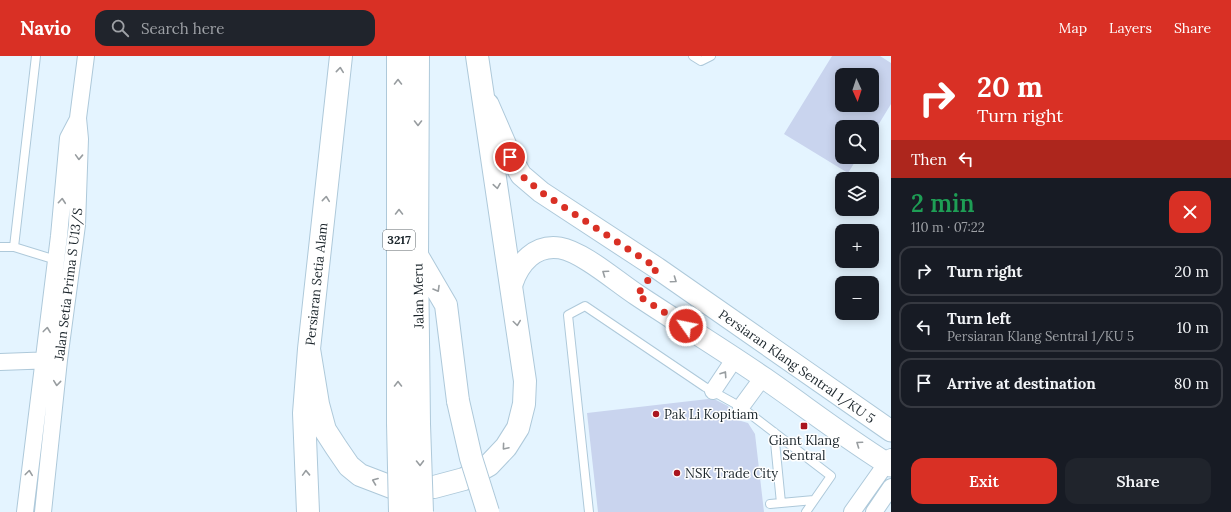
<!DOCTYPE html>
<html lang="en">
<head>
<meta charset="utf-8">
<style>
	body { margin:0; font-family:Lora,serif; background:#20242c; color:#f1f3f6; height:100vh; display:flex; flex-direction:column; font-size:15px; white-space:nowrap }
	* { box-sizing:border-box; margin:0 }
	p { font-size:13px; color:#9ea1a6 }
	.icon { flex:none; width:22px; height:22px; fill:none; stroke:currentColor; stroke-width:2; stroke-linecap:round; stroke-linejoin:round }
	.map { position:relative; flex:1; overflow:hidden }
	.side { display:flex; flex-direction:column; background:#171b24; width:340px }
	.side>* { flex:none }
	.guide { background:#d93025; color:#fff; overflow:hidden }
	.needle { width:26px; rotate:177deg }
	.controls { position:absolute; left:835px; top:12px; display:grid; gap:8px }
	.controls a { display:grid; place-items:center; width:44px; height:44px; border-radius:8px; background:#171b24; box-shadow:0 2px 10px #0003; font-size:20px }
	.pin { position:absolute; display:grid; place-items:center; width:34px; height:34px; color:#fff; margin:-17px; border:2px solid #fff; border-radius:50%; box-shadow:0 1px 4px #0007 }
	.me { position:absolute; width:44px; margin:-22px; rotate:303deg; stroke-linejoin:round; filter:drop-shadow(0 0 3px #0008) }
	.turn { display:flex; align-items:center; gap:14px; height:84px; padding:0 20px; font-size:18px }
	.turn .icon { width:52px; height:52px; stroke-width:2.5 }
	.turn b { display:block; font-size:28px; line-height:34px }
	.then { display:flex; align-items:center; height:38px; padding:0 20px; background:#0003; gap:8px; font-size:15px }
	.round { display:grid; place-items:center; flex:none; width:42px; height:42px; border-radius:12px; background:#20242c }
	.headline { display:flex; align-items:center; justify-content:space-between; height:68px; padding:0 20px }
	h1 { font-size:24px; font-weight:600; line-height:30px; color:#1e9e55 }
	.primary-button { display:flex; gap:8px; margin-top:auto; padding:8px 20px }
	.primary-button a { flex:1; height:46px; border-radius:12px; background:#d93025; color:#fff; font-size:16px; font-weight:600; line-height:46px; text-align:center }
	.primary-button a+a { background:#20242c; color:#f1f3f6 }
	ul { padding:0; list-style:none }
	li { display:flex; align-items:center; gap:12px; height:50px; margin:0 8px 6px; padding:0 12px; border:2px solid #363941; border-radius:12px }
	li div { flex:1 }
	li b { display:block; font-size:15px }
	li em { font-style:normal }
	header { display:flex; align-items:center; gap:24px; box-sizing:border-box; height:56px; padding:0 20px; background:#d93025; color:#fff }
	header strong { font-size:19px }
	nav { display:flex; gap:22px; margin-inline-start:auto; font-size:14px }
	.search { width:280px; height:36px; background:#20242c; display:flex; align-items:center; gap:10px; box-sizing:border-box; padding:0 14px; border-radius:12px; color:#9ea1a6; font-size:15px }
	main { display:flex; flex:1; min-height:0 }
	.map>svg:first-child { display:block }
	.building { fill:#c9d4ee; fill-rule:evenodd }
	.lines { fill:none; stroke-linecap:round; stroke-linejoin:round }
	.service-casing { stroke:#aec9da; stroke-width:10 }
	.minor-casing { stroke:#aec9da; stroke-width:18 }
	.tertiary-casing { stroke:#aec9da; stroke-width:23 }
	.trunk-casing { stroke:#aec9da; stroke-width:24 }
	.service { stroke:#fff; stroke-width:8 }
	.minor { stroke:#fff; stroke-width:16 }
	.tertiary { stroke:#fff; stroke-width:21 }
	.trunk { stroke:#fff; stroke-width:22 }
	.trunk-bridge-casing { stroke:#aec9da; stroke-width:24; stroke-linecap:butt }
	.trunk-bridge { stroke:#fff; stroke-width:22 }
	.oneway { stroke:#989da0 }
	.route { stroke:#d93025; stroke-width:7; stroke-dasharray:0 12.6 }
	.poi-dot { fill:#aa151e; stroke:#fff; stroke-width:1.5 }
	.labels { text-anchor:middle; stroke-width:3; stroke-linejoin:round; paint-order:stroke }
	.shield { fill:#fff; stroke:#5f666b; stroke-width:1 }
	.shield-label { font-size:12px; font-weight:bold; fill:#1b252b }
	.street-label { font-size:13px; fill:#1b252b; stroke:#fff }
	.poi-label { font-size:13px; fill:#1b252b; stroke:#fff; text-anchor:start }
</style>
</head>
<body>
<header>
<strong>Navio</strong>
<div class="search"><svg class="icon" aria-label="search" viewBox="0 0 24 24"><circle cx="10" cy="10" r="6"/><path d="M15 15l6 6"/></svg>Search here</div>
<nav><a>Map</a><a>Layers</a><a>Share</a></nav>
</header>
<main>
<div class="map">
<svg width="891" height="456" viewBox="0 0 891 456">
	<rect width="100%" height="100%" fill="#e4f4ff"/>
	<!-- building -->
	<path class="building" d="M832 0H880L891 7V48L877 71H842V101H858L848 117 784 78ZM842 19H872V49H842Z
		M708 343 716 344 728 350 734 363 748 367 755 378 764 456H598L587 357Z"/>
	<g class="lines">
		<defs>
			<path id="service" d="M36 0 14 191 56 204
				M693 0 701 5 711 0
				M0 191H14
				M774 376 781 447 814 444
				M770 448 781 447
				M589 456 568 259 585 250 705 331 741 351 831 420 806 456"/>
			<path id="minor" d="M0 306 54 304
				M713 335 735 302
				M741 351 763 321
				M25 456 59 180 68 82 78 63
				M43 456 59 304 77 169 80 83 78 62 86 0
				M852 456 891 401
				M874 456 891 431"/>
			<path id="tertiary" d="M488 48 511 101 521 119 541 136 657 212 891 375
				M512 228C519 207 535 188 560 192 583 196 617 226 637 239 679 267 722 293 764 322 806 351 847 383 891 410"/>
			<path id="trunk" d="M398 0V367
				M418 0 417 200 419 368
				M418 201 446 249 458 345
				M309 293 318 348 325 374 336 391 349 410 360 419 394 432 434 431 464 423 489 409 506 391 518 372 524 348 525 325 477 0
				M308 456 304 357 309 293 341 0"/>
		</defs>
		<!-- service casing -->
		<use href="#service" class="service-casing"/>
		<!-- minor casing -->
		<use href="#minor" class="minor-casing"/>
		<!-- tertiary casing -->
		<use href="#tertiary" class="tertiary-casing"/>
		<!-- trunk casing -->
		<use href="#trunk" class="trunk-casing"/>
		<!-- service -->
		<use href="#service" class="service"/>
		<!-- minor -->
		<use href="#minor" class="minor"/>
		<!-- tertiary -->
		<use href="#tertiary" class="tertiary"/>
		<!-- trunk -->
		<use href="#trunk" class="trunk"/>
		<defs>
			<path id="trunk-bridge" d="M458 345 471 402 488 456
				M398 367 400 456
				M419 368 422 456"/>
		</defs>
		<!-- trunk-bridge casing -->
		<use href="#trunk-bridge" class="trunk-bridge-casing"/>
		<!-- trunk-bridge -->
		<use href="#trunk-bridge" class="trunk-bridge"/>
	</g>
	<!-- one-way arrows -->
	<defs><path id="oneway-chevron" d="M-2-3.5L2.5 0L-2 3.5" fill="none" stroke-width="1.6" stroke-linecap="round" stroke-linejoin="round"/></defs>
	<g class="oneway">
		<use href="#oneway-chevron" transform="translate(340 14) rotate(-84)"/>
		<use href="#oneway-chevron" transform="translate(398 26) rotate(-90)"/>
		<use href="#oneway-chevron" transform="translate(418 67) rotate(90)"/>
		<use href="#oneway-chevron" transform="translate(79 101) rotate(92)"/>
		<use href="#oneway-chevron" transform="translate(497 130) rotate(81)"/>
		<use href="#oneway-chevron" transform="translate(326 143) rotate(-84)"/>
		<use href="#oneway-chevron" transform="translate(62 145) rotate(-85)"/>
		<use href="#oneway-chevron" transform="translate(399 156) rotate(-90)"/>
		<use href="#oneway-chevron" transform="translate(605 217) rotate(-145)"/>
		<use href="#oneway-chevron" transform="translate(674 224) rotate(35)"/>
		<use href="#oneway-chevron" transform="translate(437 233) rotate(60)"/>
		<use href="#oneway-chevron" transform="translate(517 267) rotate(82)"/>
		<use href="#oneway-chevron" transform="translate(47 274) rotate(-83)"/>
		<use href="#oneway-chevron" transform="translate(724 318) rotate(-56)"/>
		<use href="#oneway-chevron" transform="translate(57 327) rotate(96)"/>
		<use href="#oneway-chevron" transform="translate(398 328) rotate(-90)"/>
		<use href="#oneway-chevron" transform="translate(859 388) rotate(-145)"/>
		<use href="#oneway-chevron" transform="translate(505 391) rotate(130)"/>
		<use href="#oneway-chevron" transform="translate(420 407) rotate(89)"/>
		<use href="#oneway-chevron" transform="translate(29 417) rotate(-83)"/>
		<use href="#oneway-chevron" transform="translate(306 417) rotate(-92)"/>
		<use href="#oneway-chevron" transform="translate(375 425) rotate(-159)"/>
	</g>
	<g class="lines">
		<!-- route -->
		<path class="route" d="M510 101 521 119 541 136 657 212 637 239 686 270"/>
	</g>
	<!-- markers -->
	<g class="poi-dot">
		<circle cx="656" cy="358" r="4"/>
		<rect x="800" y="366" width="8" height="8" rx="2"/>
		<circle cx="677" cy="417" r="4"/>
	</g>
	<g class="labels">
		<!-- shield labels -->
		<rect class="shield" x="383" y="174" width="32" height="20" rx="3"/>
		<g class="shield-label">
			<text x="399" y="188">3217</text>
		</g>
		<!-- street labels -->
		<g class="street-label">
			<text transform="translate(68 228) rotate(-83)" y="5">Jalan Setia Prima S U13/S</text>
			<text transform="translate(316 228) rotate(-84)" y="5">Persiaran Setia Alam</text>
			<text transform="translate(418 240) rotate(-91)" y="5">Jalan Meru</text>
			<text transform="translate(797 310) rotate(35)" y="5">Persiaran Klang Sentral 1/KU 5</text>
		</g>
		<!-- poi labels -->
		<g class="poi-label">
			<text x="664" y="363">Pak Li Kopitiam</text>
			<text x="804" y="389" text-anchor="middle">Giant Klang<tspan x="804" dy="15">Sentral</tspan></text>
			<text x="685" y="422">NSK Trade City</text>
		</g>
	</g>
</svg>
<div class="controls">
<a><svg class="needle" viewBox="-14 -14 28 28"><path d="M0-13l5 13h-10z" fill="#e53935"/><path d="M0 13l5-13h-10z" fill="#9ea1a6"/></svg></a>
<a><svg class="icon" aria-label="search" viewBox="0 0 24 24"><circle cx="10" cy="10" r="6"/><path d="M15 15l6 6"/></svg></a>
<a><svg class="icon" aria-label="layers" viewBox="0 0 24 24"><path d="M12 4l9 5-9 5-9-5zM3 14l9 5 9-5"/></svg></a>
<a>+</a>
<a>−</a>
</div>
<div class="pin" style="left:510px;top:101px;background:#d93025"><svg class="icon" aria-label="arrive" viewBox="0 0 24 24"><path d="M6 21V4h12l-3 4 3 4H6"/></svg></div>
<svg class="me" style="left:686px;top:270px" viewBox="-20 -20 40 40"><circle r="17" fill="#d93025" stroke="#fff" stroke-width="3"/><path d="M0-11L8 9 0 5-8 9z" fill="#fff"/></svg>
</div>
<section class="side">
<div class="guide">
<div class="turn"><svg class="icon" aria-label="right" viewBox="0 0 24 24"><path d="M7 20v-9h11M14 6l5 5-5 5"/></svg><div><b>20 m</b>Turn right</div></div>
<div class="then">Then<svg class="icon" aria-label="left" viewBox="0 0 24 24"><path d="M17 20v-9H6M10 6l-5 5 5 5"/></svg></div>
</div>
<div class="headline"><div><h1>2 min</h1><p>110 m · 07:22</p></div><a class="round" style="background:#d93025;color:#fff"><svg class="icon" aria-label="close" viewBox="0 0 24 24"><path d="M6 6l12 12M18 6L6 18"/></svg></a></div>
<ul>
<li><svg class="icon" aria-label="right" viewBox="0 0 24 24"><path d="M7 20v-9h11M14 6l5 5-5 5"/></svg><div><b>Turn right</b></div><em>20 m</em></li>
<li><svg class="icon" aria-label="left" viewBox="0 0 24 24"><path d="M17 20v-9H6M10 6l-5 5 5 5"/></svg><div><b>Turn left</b><p>Persiaran Klang Sentral 1/KU 5</p></div><em>10 m</em></li>
<li><svg class="icon" aria-label="arrive" viewBox="0 0 24 24"><path d="M6 21V4h12l-3 4 3 4H6"/></svg><div><b>Arrive at destination</b></div><em>80 m</em></li>
</ul>
<div class="primary-button"><a>Exit</a><a>Share</a></div>
</section>
</main>
</body>
</html>
